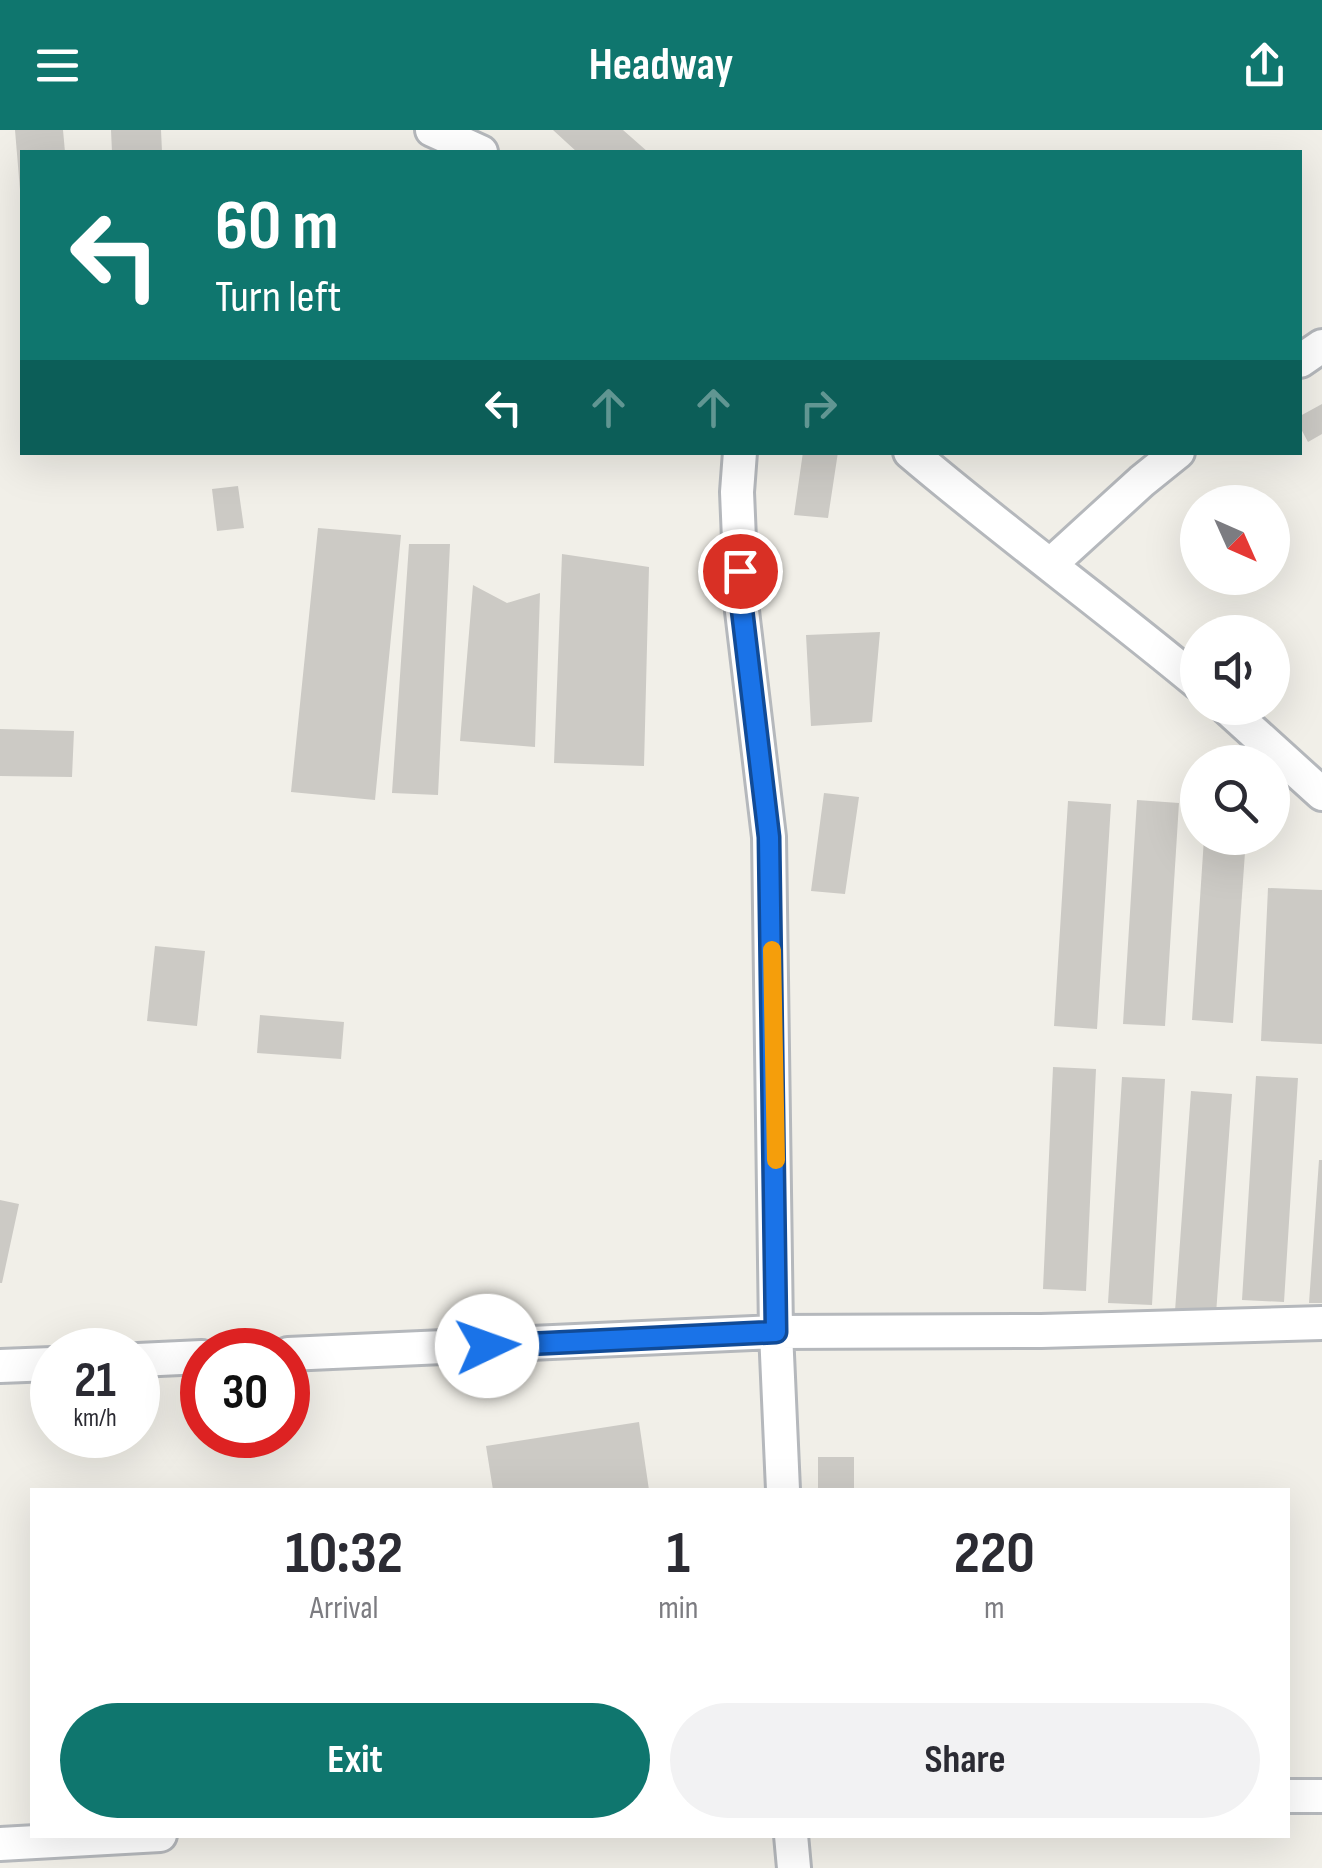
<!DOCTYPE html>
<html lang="en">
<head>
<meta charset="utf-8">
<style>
	body { margin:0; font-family:"Sofia Sans Condensed",sans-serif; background:#f2f2f3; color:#2b2b33; height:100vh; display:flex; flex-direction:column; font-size:38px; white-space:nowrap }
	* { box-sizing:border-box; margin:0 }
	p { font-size:32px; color:#7c7c81 }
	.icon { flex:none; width:55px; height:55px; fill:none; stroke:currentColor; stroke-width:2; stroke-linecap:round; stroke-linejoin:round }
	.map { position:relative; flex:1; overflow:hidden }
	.details { position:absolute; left:30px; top:1358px; width:1260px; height:350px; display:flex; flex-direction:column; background:#fff; border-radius:0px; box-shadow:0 10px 40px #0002 }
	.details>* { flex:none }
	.banner { position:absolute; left:20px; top:20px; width:1282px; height:305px; border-radius:0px; box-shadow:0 10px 40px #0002; background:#0f766e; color:#fff; overflow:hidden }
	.needle { width:65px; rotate:135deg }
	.tools { position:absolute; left:1180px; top:355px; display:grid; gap:20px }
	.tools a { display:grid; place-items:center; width:110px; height:110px; border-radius:50%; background:#fff; box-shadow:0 10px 40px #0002; font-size:50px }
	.speed { position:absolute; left:30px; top:1198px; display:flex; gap:20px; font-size:50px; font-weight:700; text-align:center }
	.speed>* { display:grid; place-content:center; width:130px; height:130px; border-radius:50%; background:#fff; box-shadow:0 10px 40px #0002; line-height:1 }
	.speed small { font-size:25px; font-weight:400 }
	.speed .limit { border:15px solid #d22; background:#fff; color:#111 }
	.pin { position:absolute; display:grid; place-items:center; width:85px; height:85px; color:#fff; margin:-42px; border:5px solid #fff; border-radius:50%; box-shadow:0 2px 10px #0007 }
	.me { position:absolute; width:110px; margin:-55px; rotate:87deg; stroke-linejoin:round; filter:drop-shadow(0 0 8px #0008) }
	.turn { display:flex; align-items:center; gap:35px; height:210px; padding:0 30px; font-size:45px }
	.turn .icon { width:130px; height:130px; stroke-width:2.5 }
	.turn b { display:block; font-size:70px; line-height:85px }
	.lanes { display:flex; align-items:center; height:95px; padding:0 30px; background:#0003; justify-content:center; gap:50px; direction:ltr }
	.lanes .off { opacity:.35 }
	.eta { display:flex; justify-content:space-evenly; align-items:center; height:170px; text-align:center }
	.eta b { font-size:60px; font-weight:700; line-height:70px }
	.cta { display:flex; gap:20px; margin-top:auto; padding:20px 30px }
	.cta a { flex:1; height:115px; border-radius:60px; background:#0f766e; color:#fff; font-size:40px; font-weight:700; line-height:115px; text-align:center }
	.cta a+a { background:#f2f2f3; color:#2b2b33 }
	header { display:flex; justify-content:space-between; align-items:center; height:130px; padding:0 30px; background:#0f766e; color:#fff; font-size:45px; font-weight:700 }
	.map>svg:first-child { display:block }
	.building { fill:#cccac5 }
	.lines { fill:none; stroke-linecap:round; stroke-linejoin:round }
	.minor-casing { stroke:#b5b8bc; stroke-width:38 }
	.minor { stroke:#fff; stroke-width:32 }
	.route-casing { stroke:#114b97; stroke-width:25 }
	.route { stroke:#1a73e8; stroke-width:18 }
	.slow { stroke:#f59e0b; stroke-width:18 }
</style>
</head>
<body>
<header><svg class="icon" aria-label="menu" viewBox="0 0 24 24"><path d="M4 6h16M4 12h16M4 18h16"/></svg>Headway<svg class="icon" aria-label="share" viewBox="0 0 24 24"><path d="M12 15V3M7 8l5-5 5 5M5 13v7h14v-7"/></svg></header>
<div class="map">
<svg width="1322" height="1738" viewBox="0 0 1322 1738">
	<rect width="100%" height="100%" fill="#f1efe8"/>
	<!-- building -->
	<path class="building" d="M15 0H63L65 22H22V60H20Z
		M111 0H161L162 22H112Z
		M553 0H623L648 22H577Z
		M1322 274V304L1308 312 1300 297V286Z
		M803 322H838L828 388 794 385Z
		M238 356 244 398 217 401 212 359Z
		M318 398 401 405 375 670 291 662Z
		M409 414H450L438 665 392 663Z
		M562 424 649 437 644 636 554 633Z
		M473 455 507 473 540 463 535 617 460 611Z
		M880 502 872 592 811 596 806 505Z
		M0 599 74 601 72 647 0 646Z
		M824 663 859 667 845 764 811 761Z
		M1137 670 1179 673 1165 896 1123 894Z
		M1068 671 1111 674 1097 899 1054 896Z
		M1204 708H1246L1233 893 1192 890Z
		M1268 758 1322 760V914L1261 911Z
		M155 816 205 821 197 896 147 891Z
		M260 885 344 892 341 929 257 923Z
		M1053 937 1096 939 1086 1161 1043 1159Z
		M1256 946 1298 948 1284 1172 1242 1170Z
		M1122 947 1165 949 1152 1175 1108 1173Z
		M1191 961 1232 964 1216 1184 1175 1181Z
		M1319 1030H1322V1173H1309Z
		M0 1070 19 1074 2 1153H0Z
		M639 1292 649 1360H493L486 1316Z
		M818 1327H854V1360H818Z"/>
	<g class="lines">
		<defs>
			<path id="minor" d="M432 0 481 22
				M1300 231 1322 216
				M740 322 737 362 742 481 769 707 776 1202 783 1360
				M910 322C1004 402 1103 474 1198 553
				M1051 434 1142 351 1178 322
				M1227 578 1322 664
				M288 1224 776 1202 1041 1201 1322 1193
				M138 1230 202 1227
				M0 1236 52 1234
				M1288 1666H1322
				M791 1705 794 1738
				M0 1714 160 1705"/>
		</defs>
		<!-- minor casing -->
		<use href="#minor" class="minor-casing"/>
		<!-- minor -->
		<use href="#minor" class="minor"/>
	</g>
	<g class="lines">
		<defs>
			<path id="route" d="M487 1216 776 1202 769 707 742 480 740 441"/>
		</defs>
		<!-- route casing -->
		<use href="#route" class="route-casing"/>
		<!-- route -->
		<use href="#route" class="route"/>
		<!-- slow -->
		<path class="slow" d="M772 820 776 1030"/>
	</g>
</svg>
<div class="tools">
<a><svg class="needle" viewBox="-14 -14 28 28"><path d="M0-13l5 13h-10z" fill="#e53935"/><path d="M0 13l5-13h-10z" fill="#7c7c81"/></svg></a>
<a><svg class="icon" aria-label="sound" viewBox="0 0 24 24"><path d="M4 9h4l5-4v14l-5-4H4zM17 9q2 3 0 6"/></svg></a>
<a><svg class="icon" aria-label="search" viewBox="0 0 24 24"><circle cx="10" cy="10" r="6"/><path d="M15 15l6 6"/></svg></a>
</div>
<div class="speed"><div>21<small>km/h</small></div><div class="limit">30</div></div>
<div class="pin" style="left:740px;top:441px;background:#d93025"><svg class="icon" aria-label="arrive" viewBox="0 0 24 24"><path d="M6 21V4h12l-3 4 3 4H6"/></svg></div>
<svg class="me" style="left:487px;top:1216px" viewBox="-20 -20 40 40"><circle r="19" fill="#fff"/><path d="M0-13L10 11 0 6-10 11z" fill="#1a73e8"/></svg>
<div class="banner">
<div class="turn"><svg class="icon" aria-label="left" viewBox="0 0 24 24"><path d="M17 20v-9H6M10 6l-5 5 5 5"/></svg><div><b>60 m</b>Turn left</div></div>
<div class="lanes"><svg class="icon" aria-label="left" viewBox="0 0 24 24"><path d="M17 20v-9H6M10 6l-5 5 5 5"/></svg><svg class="icon off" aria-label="ahead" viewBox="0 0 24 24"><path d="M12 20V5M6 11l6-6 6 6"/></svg><svg class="icon off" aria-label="ahead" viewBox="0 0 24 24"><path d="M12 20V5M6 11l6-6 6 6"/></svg><svg class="icon off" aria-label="right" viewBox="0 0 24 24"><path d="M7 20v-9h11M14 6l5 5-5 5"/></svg></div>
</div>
<section class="details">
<div class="eta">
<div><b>10:32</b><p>Arrival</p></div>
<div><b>1</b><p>min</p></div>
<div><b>220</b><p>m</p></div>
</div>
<div class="cta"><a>Exit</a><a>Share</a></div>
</section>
</div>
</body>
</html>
